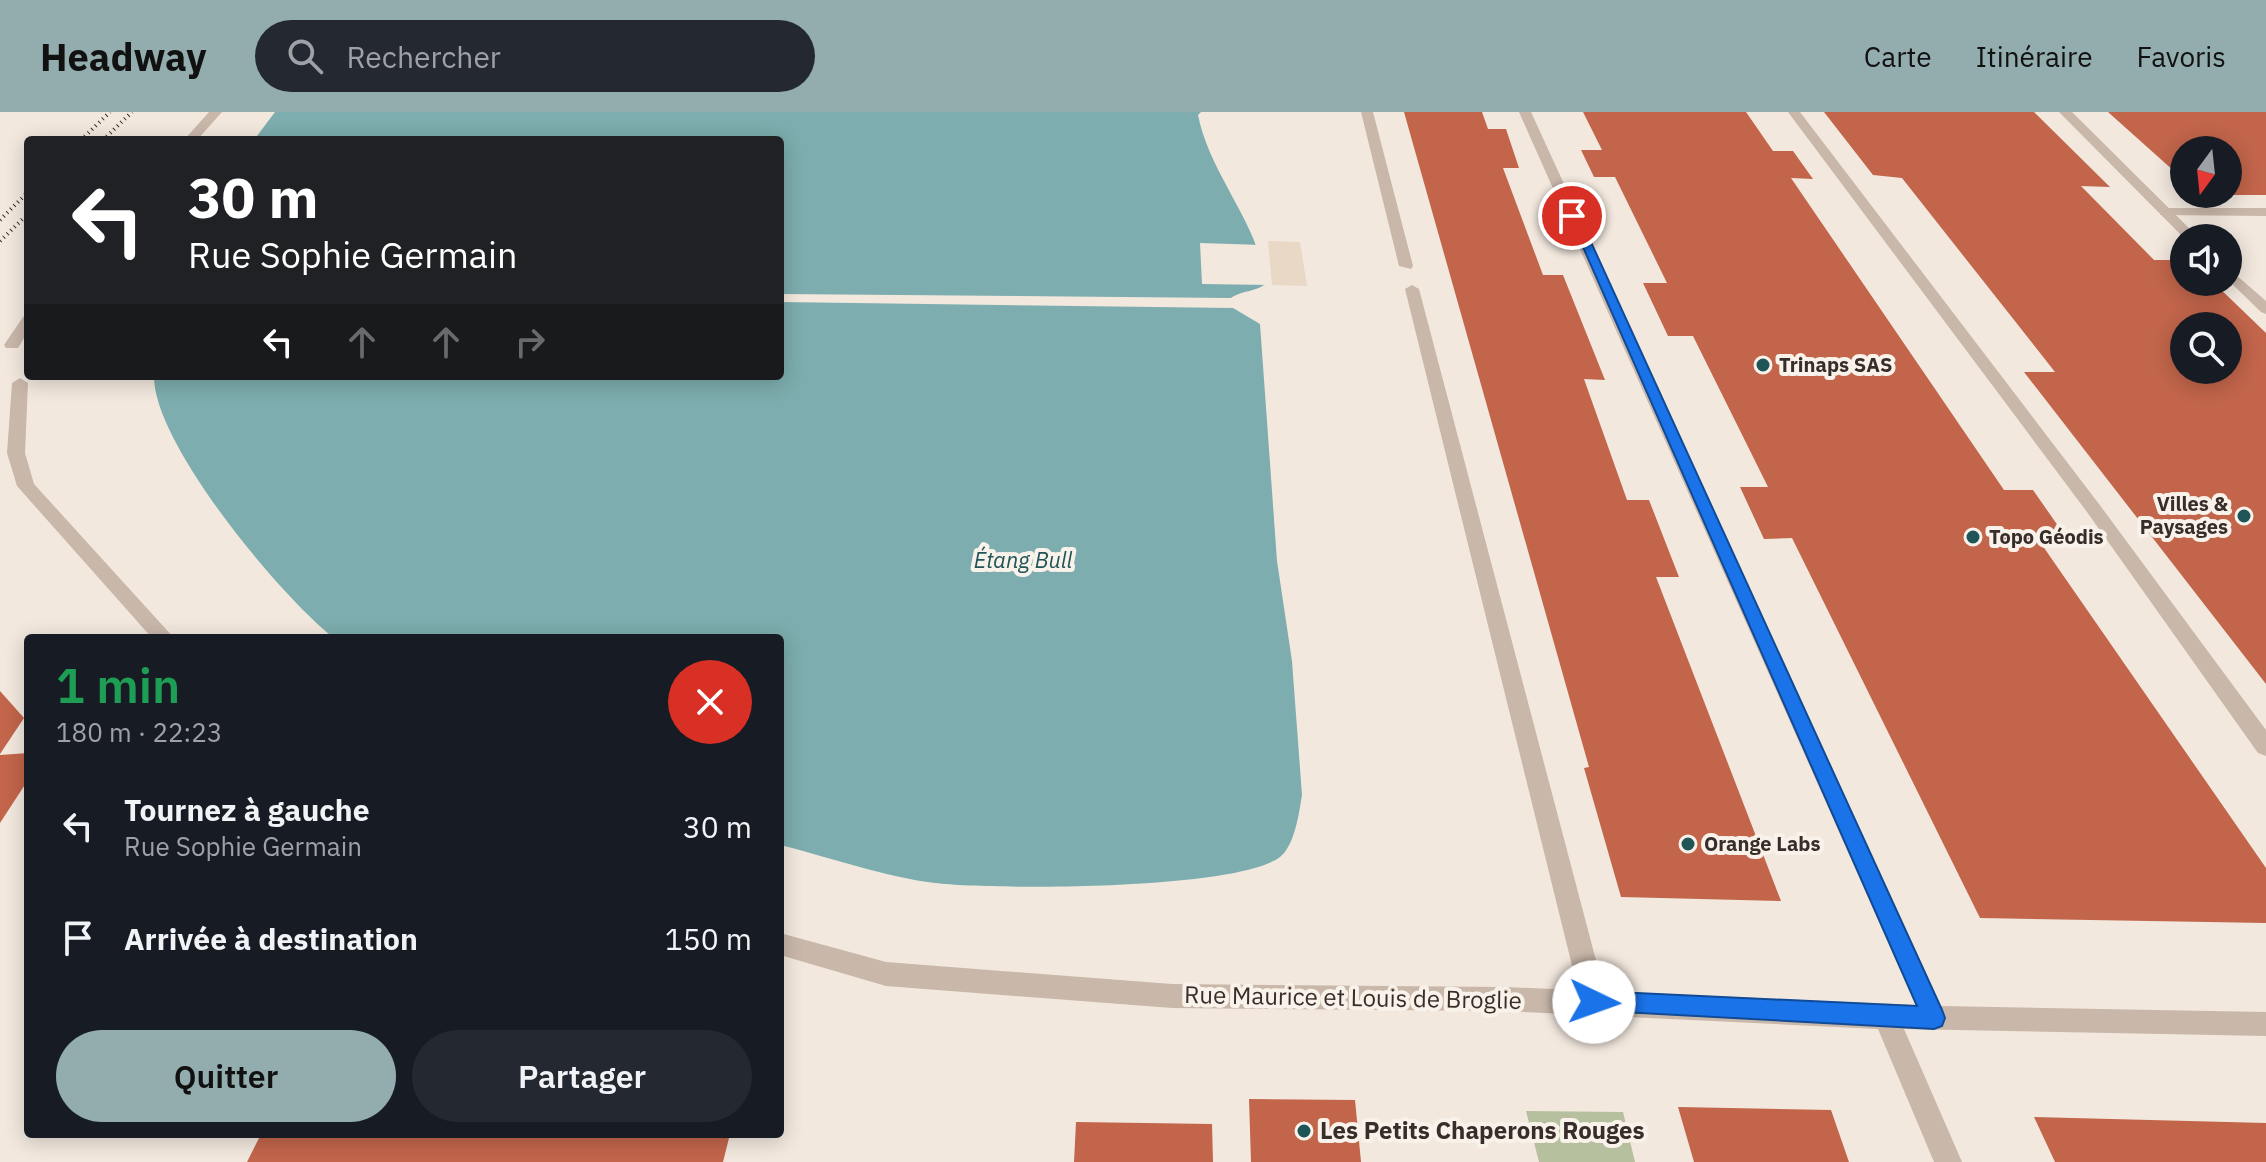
<!DOCTYPE html>
<html lang="fr">
<head>
<meta charset="utf-8">
<style>
	body { margin:0; font-family:"IBM Plex Sans",sans-serif; background:#242831; color:#f1f3f6; height:100vh; display:flex; flex-direction:column; font-size:30px; white-space:nowrap }
	* { box-sizing:border-box; margin:0 }
	p { font-size:26px; color:#9ea1a6 }
	.icon { flex:none; width:44px; height:44px; fill:none; stroke:currentColor; stroke-width:2; stroke-linecap:round; stroke-linejoin:round }
	.map { position:relative; flex:1; overflow:hidden }
	.side { position:absolute; left:24px; top:522px; width:760px; height:504px; display:flex; flex-direction:column; background:#171b24; border-radius:8px; box-shadow:0 4px 20px #0003 }
	.side>* { flex:none }
	.banner { position:absolute; left:24px; top:24px; width:760px; height:244px; border-radius:8px; box-shadow:0 4px 20px #0003; background:#202124; color:#fff; overflow:hidden }
	.needle { width:52px; rotate:195deg }
	.fabs { position:absolute; left:2170px; top:24px; display:grid; gap:16px }
	.fabs a { display:grid; place-items:center; width:72px; height:72px; border-radius:50%; background:#171b24; box-shadow:0 4px 20px #0003; font-size:40px }
	.pin { position:absolute; display:grid; place-items:center; width:68px; height:68px; color:#fff; margin:-34px; border:4px solid #fff; border-radius:50%; box-shadow:0 2px 8px #0007 }
	.me { position:absolute; width:88px; margin:-44px; rotate:93deg; stroke-linejoin:round; filter:drop-shadow(0 0 6px #0008) }
	.turn { display:flex; align-items:center; gap:28px; height:168px; padding:0 32px; font-size:36px }
	.turn .icon { width:104px; height:104px; stroke-width:2.5 }
	.turn b { display:block; font-size:56px; line-height:68px }
	.lanes { display:flex; align-items:center; height:76px; padding:0 32px; background:#0003; justify-content:center; gap:40px; direction:ltr }
	.lanes .off { opacity:.35 }
	.round { display:grid; place-items:center; flex:none; width:84px; height:84px; border-radius:42px; background:#242831 }
	.headline { display:flex; align-items:center; justify-content:space-between; height:136px; padding:0 32px }
	h1 { font-size:48px; font-weight:600; line-height:60px; color:#1e9e55 }
	.button { display:flex; gap:16px; margin-top:auto; padding:16px 32px }
	.button a { flex:1; height:92px; border-radius:48px; background:#93acae; color:#111; font-size:32px; font-weight:600; line-height:92px; text-align:center }
	.button a+a { background:#242831; color:#f1f3f6 }
	ul { padding:0; list-style:none }
	li { display:flex; align-items:center; gap:24px; height:112px; padding:0 32px }
	li div { flex:1 }
	li b { display:block; font-size:30px }
	li em { font-style:normal }
	header { display:flex; align-items:center; gap:48px; box-sizing:border-box; height:112px; padding:0 40px; background:#93acae; color:#111 }
	header strong { font-size:38px }
	nav { display:flex; gap:44px; margin-inline-start:auto; font-size:28px }
	.search { width:560px; height:72px; background:#242831; display:flex; align-items:center; gap:20px; box-sizing:border-box; padding:0 28px; border-radius:44px; color:#9ea1a6; font-size:30px }
	.map>svg:first-child { display:block }
	.green { fill:#b6c09e }
	.plaza { fill:#e9d8c5 }
	.water { fill:#7dadae }
	.pier { fill:#f2e8de }
	.building { fill:#c2654b; fill-rule:evenodd }
	.lines { fill:none; stroke-linecap:round; stroke-linejoin:round }
	.lane { fill:#c9b7aa; fill-rule:evenodd }
	.street { fill:#c9b7aa; fill-rule:evenodd }
	.rail { stroke:#372d29; stroke-width:4; stroke-dasharray:1 4; stroke-linecap:butt }
	.route { fill:#1a73e8; stroke:#114b97; stroke-width:2 }
	.poi-dot { fill:#205557; stroke:#f9f2ea; stroke-width:3 }
	.labels { text-anchor:middle; stroke-width:8; stroke-linejoin:round; paint-order:stroke }
	.poi-label { font-size:20px; font-weight:bold; fill:#372d29; stroke:#f9f2ea; text-anchor:start }
	.water-label { font-size:22px; font-style:italic; fill:#205557; stroke:#f9f2ea }
	.near-street-label { font-size:24px; fill:#372d29; stroke:#f9f2ea }
	.near-poi-label { font-size:24px; font-weight:bold; fill:#372d29; stroke:#f9f2ea; text-anchor:start }
</style>
</head>
<body>
<header>
<strong>Headway</strong>
<div class="search"><svg class="icon" aria-label="search" viewBox="0 0 24 24"><circle cx="10" cy="10" r="6"/><path d="M15 15l6 6"/></svg>Rechercher</div>
<nav><a>Carte</a><a>Itinéraire</a><a>Favoris</a></nav>
</header>
<div class="map">
<svg width="2266" height="1050" viewBox="0 0 2266 1050">
	<rect width="100%" height="100%" fill="#f2e8de"/>
	<!-- green -->
	<path class="green" d="M1526 999 1623 1000 1635 1050H1539Z"/>
	<!-- plaza -->
	<path class="plaza" d="M1268 129 1300 130 1307 174 1272 173Z"/>
	<!-- water -->
	<path class="water" d="M275 0H1201L1198 3C1210 63 1258 110 1266 171 1258 180 1242 178 1231 186L780 182V28H254Z
		M780 190 1233 196 1260 212 1277 449 1292 549 1302 683C1299 701 1295 733 1280 745 1236 778 995 778 935 771 885 765 829 745 780 733V526H334C280 484 153 331 154 264H780Z"/>
	<!-- pier -->
	<path class="pier" d="M1200 131 1261 133 1267 147 1270 173 1202 172Z"/>
	<!-- building -->
	<path class="building" d="M1404 0H1482L1488 17H1506L1519 56H1503L1543 163H1563L1605 268 1584 267 1627 388H1649L1679 465H1656L1781 789 1621 785 1584 656 1589 655Z
		M1583 0H1746L1773 39H1793L1813 67 1791 66 2004 378H2033L2070 431 2040 430 2266 756V811L1980 806 1792 426 1764 427 1740 375H1768L1693 224H1668L1643 171H1667L1615 65H1594L1581 38H1602Z
		M1824 0H2034L2110 75 2081 74 2154 148H2184V170H2213L2266 221V572L2024 260H2055L1902 66 1873 63ZM2184 214H2228V258H2184Z
		M2108 0H2266V83H2228V38H2184V68Z
		M0 579 24 606 0 642Z
		M28 641V668L0 711V643Z
		M1249 987 1355 988 1361 1050H1251Z
		M1678 995 1831 998 1849 1050H1694Z
		M2034 1005 2266 1011V1050H2055Z
		M1076 1010 1212 1012 1213 1050H1074Z
		M261 1022H730L723 1050H247Z"/>
	<g class="lines">
		<!-- lane -->
		<path class="lane" d="M1361 0H1373L1413 154 1411 157 1399 154Z
			M2165 96H2266V104L2160 103V97Z
			M1412 173 1419 177 1607 890 1603 898 1594 902 1585 898 1581 890 1405 177Z"/>
		<!-- street -->
		<path class="street" d="M209 0H222L197 28H184Z
			M1519 0H1531L1941 894 2266 900V924L1904 917 1962 1050H1934L1878 917 1504 899 1172 896 886 874 780 843V821L886 850 1172 872 1504 875 1916 893Z
			M1788 0H1800L2099 392 2266 618V644L2258 641 2087 400Z
			M2059 0H2072L2199 126H2184Z
			M2228 156 2266 189V202L2261 200 2228 168Z
			M28 203C28 218 26 224 18 236H6L4 233 23 205Z
			M20 266 28 271 25 341 34 372 174 526H152L17 374 7 341 12 271Z"/>
		<!-- rail -->
		<path class="rail" d="M81 28 110 0
			M103 28 132 0
			M0 108 28 80
			M0 129 28 102"/>
	</g>
	<!-- route -->
	<path class="route" d="M1568 101 1579 104 1942 898 1945 906 1942 914 1934 917 1586 898 1582 890 1586 883 1594 879 1917 894Z"/>
	<!-- markers -->
	<g class="poi-dot">
		<circle cx="1763" cy="253" r="8"/>
		<circle cx="2244" cy="404" r="8"/>
		<circle cx="1973" cy="425" r="8"/>
		<circle cx="1688" cy="732" r="8"/>
		<circle cx="1304" cy="1019" r="8"/>
	</g>
	<g class="labels">
		<!-- poi labels -->
		<g class="poi-label">
			<text x="1779" y="260">Trinaps SAS</text>
			<text x="2228" y="399" text-anchor="end">Villes &amp;<tspan x="2228" dy="23">Paysages</tspan></text>
			<text x="1989" y="432">Topo Géodis</text>
			<text x="1704" y="739">Orange Labs</text>
		</g>
		<!-- water labels -->
		<g class="water-label">
			<text x="1023" y="456">Étang Bull</text>
		</g>
		<!-- near-street labels -->
		<g class="near-street-label">
			<text transform="translate(1353 886) rotate(1)" y="8">Rue Maurice et Louis de Broglie</text>
		</g>
		<!-- near-poi labels -->
		<g class="near-poi-label">
			<text x="1320" y="1027">Les Petits Chaperons Rouges</text>
		</g>
	</g>
</svg>
<div class="fabs">
<a><svg class="needle" viewBox="-14 -14 28 28"><path d="M0-13l5 13h-10z" fill="#e53935"/><path d="M0 13l5-13h-10z" fill="#9ea1a6"/></svg></a>
<a><svg class="icon" aria-label="sound" viewBox="0 0 24 24"><path d="M4 9h4l5-4v14l-5-4H4zM17 9q2 3 0 6"/></svg></a>
<a><svg class="icon" aria-label="search" viewBox="0 0 24 24"><circle cx="10" cy="10" r="6"/><path d="M15 15l6 6"/></svg></a>
</div>
<div class="pin" style="left:1572px;top:104px;background:#d93025"><svg class="icon" aria-label="arrive" viewBox="0 0 24 24"><path d="M6 21V4h12l-3 4 3 4H6"/></svg></div>
<svg class="me" style="left:1594px;top:890px" viewBox="-20 -20 40 40"><circle r="19" fill="#fff"/><path d="M0-13L10 11 0 6-10 11z" fill="#1a73e8"/></svg>
<div class="banner">
<div class="turn"><svg class="icon" aria-label="left" viewBox="0 0 24 24"><path d="M17 20v-9H6M10 6l-5 5 5 5"/></svg><div><b>30 m</b>Rue Sophie Germain</div></div>
<div class="lanes"><svg class="icon" aria-label="left" viewBox="0 0 24 24"><path d="M17 20v-9H6M10 6l-5 5 5 5"/></svg><svg class="icon off" aria-label="ahead" viewBox="0 0 24 24"><path d="M12 20V5M6 11l6-6 6 6"/></svg><svg class="icon off" aria-label="ahead" viewBox="0 0 24 24"><path d="M12 20V5M6 11l6-6 6 6"/></svg><svg class="icon off" aria-label="right" viewBox="0 0 24 24"><path d="M7 20v-9h11M14 6l5 5-5 5"/></svg></div>
</div>
<section class="side">
<div class="headline"><div><h1>1 min</h1><p>180 m · 22:23</p></div><a class="round" style="background:#d93025;color:#fff"><svg class="icon" aria-label="close" viewBox="0 0 24 24"><path d="M6 6l12 12M18 6L6 18"/></svg></a></div>
<ul>
<li><svg class="icon" aria-label="left" viewBox="0 0 24 24"><path d="M17 20v-9H6M10 6l-5 5 5 5"/></svg><div><b>Tournez à gauche</b><p>Rue Sophie Germain</p></div><em>30 m</em></li>
<li><svg class="icon" aria-label="arrive" viewBox="0 0 24 24"><path d="M6 21V4h12l-3 4 3 4H6"/></svg><div><b>Arrivée à destination</b></div><em>150 m</em></li>
</ul>
<div class="button"><a>Quitter</a><a>Partager</a></div>
</section>
</div>
</body>
</html>
